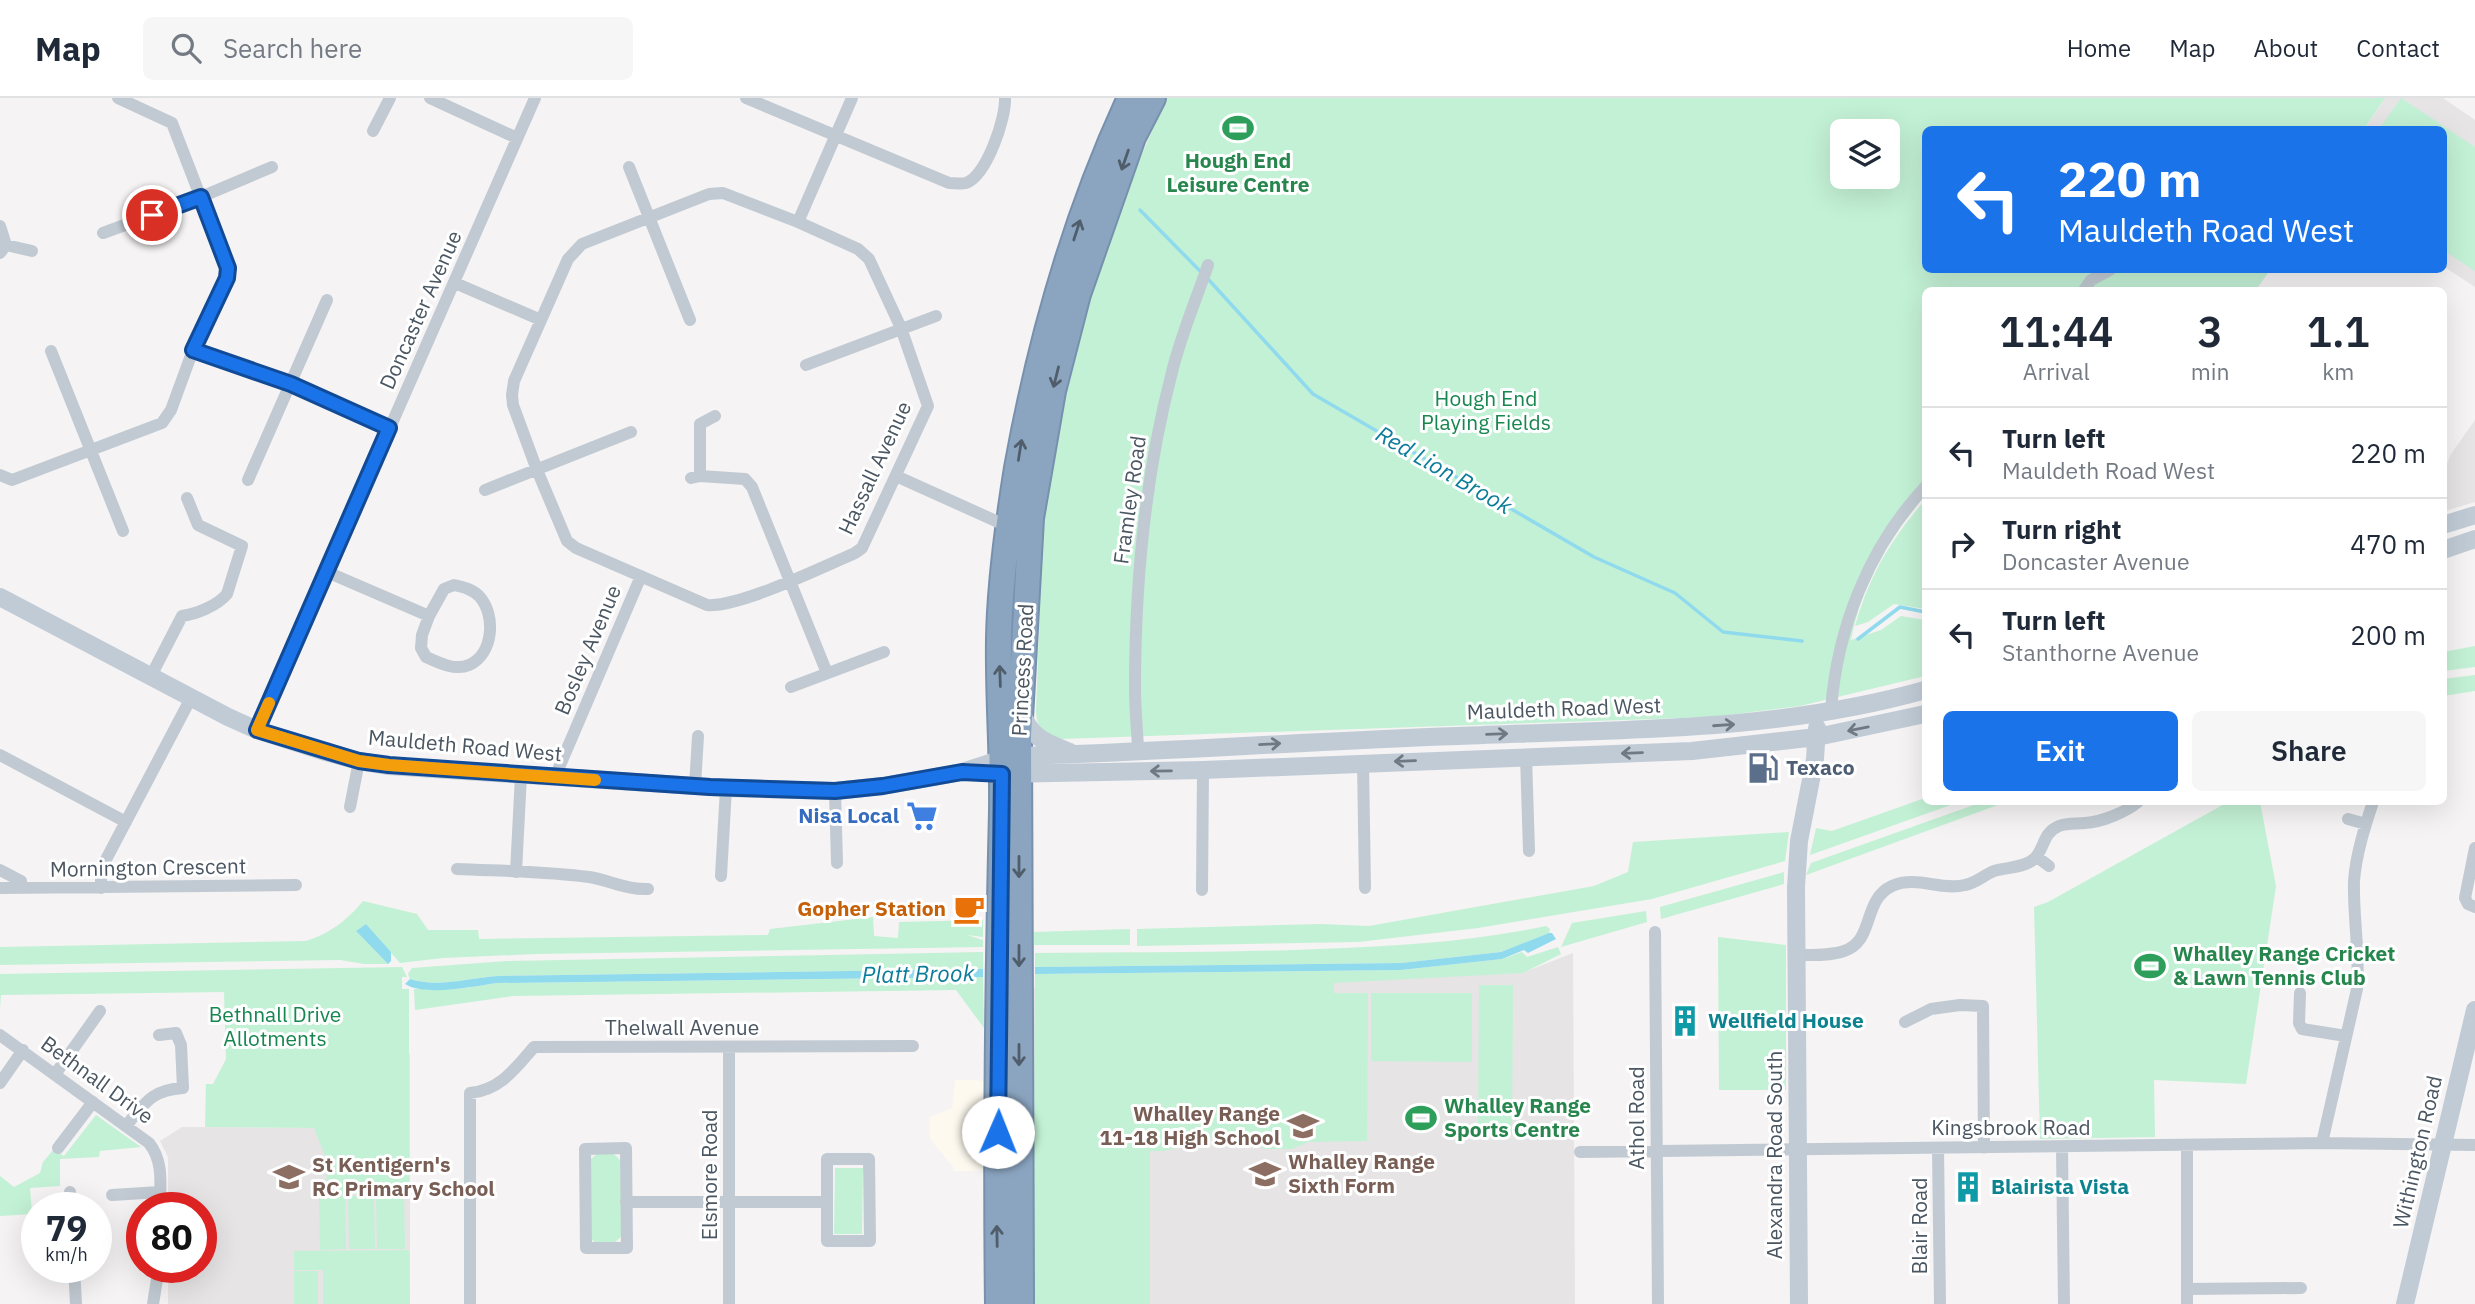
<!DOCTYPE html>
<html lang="en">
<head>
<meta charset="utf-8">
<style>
	body { margin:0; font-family:"IBM Plex Sans",sans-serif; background:#f6f6f7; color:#1f2937; height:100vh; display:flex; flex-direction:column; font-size:26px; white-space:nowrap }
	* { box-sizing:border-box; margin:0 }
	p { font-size:23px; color:#747a83 }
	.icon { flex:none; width:38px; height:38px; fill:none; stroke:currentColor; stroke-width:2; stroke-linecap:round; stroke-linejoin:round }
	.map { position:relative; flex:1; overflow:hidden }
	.panel { position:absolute; left:1922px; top:189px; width:525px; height:518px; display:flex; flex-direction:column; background:#fff; border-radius:10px; box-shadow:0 7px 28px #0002 }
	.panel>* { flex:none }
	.banner { position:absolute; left:1922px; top:28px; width:525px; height:147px; border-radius:10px; box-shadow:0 7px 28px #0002; background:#1a73e8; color:#fff; overflow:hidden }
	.controls { position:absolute; left:1830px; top:21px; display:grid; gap:14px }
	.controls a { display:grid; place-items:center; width:70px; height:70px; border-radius:10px; background:#fff; box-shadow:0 7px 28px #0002; font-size:35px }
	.speed { position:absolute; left:21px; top:1094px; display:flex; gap:14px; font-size:35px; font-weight:700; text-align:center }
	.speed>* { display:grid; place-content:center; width:91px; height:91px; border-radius:50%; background:#fff; box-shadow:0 7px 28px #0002; line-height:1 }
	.speed small { font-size:18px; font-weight:400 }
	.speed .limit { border:10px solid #d22; background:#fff; color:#111 }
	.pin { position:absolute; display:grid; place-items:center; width:60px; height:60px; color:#fff; margin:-30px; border:4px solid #fff; border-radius:50%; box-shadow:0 2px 7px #0007 }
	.me { position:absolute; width:77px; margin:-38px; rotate:1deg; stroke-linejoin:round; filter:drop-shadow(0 0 5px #0008) }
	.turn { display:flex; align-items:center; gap:24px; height:147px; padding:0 21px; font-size:32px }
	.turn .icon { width:91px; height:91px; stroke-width:2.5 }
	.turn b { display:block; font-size:49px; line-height:60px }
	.eta { display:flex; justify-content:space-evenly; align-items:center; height:119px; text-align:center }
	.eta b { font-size:42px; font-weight:600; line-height:49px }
	.action { display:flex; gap:14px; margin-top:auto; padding:14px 21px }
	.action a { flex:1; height:80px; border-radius:10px; background:#1a73e8; color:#fff; font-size:28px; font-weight:600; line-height:80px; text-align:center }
	.action a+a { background:#f6f6f7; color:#1f2937 }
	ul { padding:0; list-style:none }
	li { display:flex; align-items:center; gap:21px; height:91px; padding:0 21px; border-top:2px solid #e0e1e3 }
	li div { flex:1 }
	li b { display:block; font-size:26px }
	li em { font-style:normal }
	header { display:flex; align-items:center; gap:42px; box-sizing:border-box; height:98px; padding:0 35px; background:#fff; border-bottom:2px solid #e0e1e3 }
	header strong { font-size:33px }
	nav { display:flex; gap:38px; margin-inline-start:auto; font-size:24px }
	.search { width:490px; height:63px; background:#f6f6f7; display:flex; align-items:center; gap:18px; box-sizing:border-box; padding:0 24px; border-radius:10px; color:#747a83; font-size:26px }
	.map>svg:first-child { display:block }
	.commercial { fill:#fdf9ef }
	.education { fill:#e6e4e5 }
	.green { fill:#c3f1d5; fill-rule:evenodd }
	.water { fill:#90daee }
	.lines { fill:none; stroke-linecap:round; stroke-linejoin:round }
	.stream { stroke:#90daee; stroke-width:3.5 }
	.highway-casing { stroke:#7690ad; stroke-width:28 }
	.street { stroke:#c1cad2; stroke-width:12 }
	.secondary { stroke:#c1cbd6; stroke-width:18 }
	.highway { stroke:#8ba5c1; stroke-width:24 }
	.oneway { stroke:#505e6b }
	.oneway2 { stroke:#6e7984 }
	.route-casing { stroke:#114b97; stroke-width:18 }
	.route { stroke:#1a73e8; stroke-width:12 }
	.slow { stroke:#f59e0b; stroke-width:12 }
	.labels { text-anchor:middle; stroke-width:6; stroke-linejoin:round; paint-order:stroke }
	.leisure-label { font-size:21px; font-weight:bold; fill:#27864d; stroke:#fff; text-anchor:start }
	.street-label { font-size:21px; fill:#4a5661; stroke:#fff }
	.park-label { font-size:21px; fill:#17864f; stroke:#fff }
	.service-label { font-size:21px; font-weight:bold; fill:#4e5e75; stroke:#fff; text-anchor:start }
	.shop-label { font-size:21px; font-weight:bold; fill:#366cbe; stroke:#fff; text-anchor:end }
	.food-label { font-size:21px; font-weight:bold; fill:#c56008; stroke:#fff; text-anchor:end }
	.culture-label { font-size:21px; font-weight:bold; fill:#0d838f; stroke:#fff; text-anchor:start }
	.education-label { font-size:21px; font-weight:bold; fill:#785e54; stroke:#fff; text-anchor:start }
	.water-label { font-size:23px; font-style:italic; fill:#0c7c9b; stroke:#fff }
</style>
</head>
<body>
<header>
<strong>Map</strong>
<div class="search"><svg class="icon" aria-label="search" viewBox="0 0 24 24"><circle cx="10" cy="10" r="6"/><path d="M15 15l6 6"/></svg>Search here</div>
<nav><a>Home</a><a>Map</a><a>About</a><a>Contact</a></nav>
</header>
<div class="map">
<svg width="2475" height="1206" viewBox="0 0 2475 1206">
	<rect width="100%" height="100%" fill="#f5f3f3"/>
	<!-- commercial -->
	<path class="commercial" d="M973 982 985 983 984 1073H953V1069L930 1041V1019L952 1010 955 982Z"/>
	<!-- education -->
	<path class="education" d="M2385 0H2443L2475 22V189L2443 168V32H2364Z
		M2475 322V404L2445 413 2443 406 2444 373 2451 356Z
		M1573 855 1575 1206H1033L1034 890 1522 875Z
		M410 956V1206H168V1169H201V1110L168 1109V1059L160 1043 182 1029 314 1030Z"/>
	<!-- green -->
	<path class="green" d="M1166 0H2385L2364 31 1925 32V172H2270L2256 192H1925V398C1886 445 1863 482 1851 542L1881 532 1901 518 1925 522V578L1800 608 1712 619 1061 641C1044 637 1036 629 1036 612L1040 503 1038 451 1063 299 1084 213 1130 84ZM1843 33H1888V79H1843Z
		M2401 0 2475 49V173L2443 152V32L2379 31Z
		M1925 402V511L1894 506 1868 524 1855 528C1870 476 1890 443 1925 402Z
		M2475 548V569L2443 573V554Z
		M2475 577V593L2443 598V581Z
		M1925 700V704H1959L1810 757 1816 730 1832 733Z
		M1982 704H2006L1806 777 1811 765Z
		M2228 704H2260L2276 788 2246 986 2154 982 2155 1039 2040 1041 2034 809 2048 804Z
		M1789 734 1785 763 1652 801 1478 830 1358 844 1137 848V831L1320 826 1369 828 1594 788 1628 774 1633 744Z
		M1784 774V786L1661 821 1660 809Z
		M363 803 417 816 428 832H478L479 841 768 837 770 831 873 819 874 838 898 840 899 824 983 822V839L967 837 983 842V849L536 856 443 860 400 865 366 826 356 833 388 866H364L340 862 0 867V849L306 843C331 835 346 823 363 803Z
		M1646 813 1647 824 1561 849 1572 825Z
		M1546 828 1550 831 1549 835 1501 854 1401 865 1035 869V855C1129 854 1224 855 1318 851 1395 848 1470 844 1546 828Z
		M1130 831V847H1034V834Z
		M1718 839 1786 847V992H1719Z
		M1558 849 1561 856 1523 875 1334 885V895H1368L1367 1043 1308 1044 1292 1051H1264L1235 1034 1164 1053H1150V1206H1033L1035 876 1401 872 1502 861 1522 854 1527 859Z
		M983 854V871L497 878C469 880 438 890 410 881L408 876 412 870 507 863Z
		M402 869 407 879H402V891H409V1096H327L326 1061 314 1030 205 1029 206 986H213L226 961 224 894 1 897 0 910V876Z
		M983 879 984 930 956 892 513 898 415 912 414 891H457L498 885Z
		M1479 887H1513L1512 1037H1478Z
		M1371 895H1472V964L1371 963Z
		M96 1017 141 1049 100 1053 99 1059 60 1061V1088L30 1090 32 1116 0 1118V1078L14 1089 40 1075 43 1064 54 1051 64 1058Z
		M598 1055H613L621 1063V1139L614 1145 596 1146 590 1139V1062Z
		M835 1070H863L862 1136H834Z
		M374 1097 375 1151H349L348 1098Z
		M404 1097 405 1151H377L376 1098Z
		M319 1098H345L346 1151 320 1152Z
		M409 1152 410 1206H323V1172H294V1153Z
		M294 1173H318V1206H294Z"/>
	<!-- water -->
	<path class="water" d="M366 826 391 854V863L388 866 356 833Z
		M1549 835H1552L1556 841 1528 855 1524 852 1502 861 1401 872 1035 876V869L1401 865 1501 854Z
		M983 871V879L498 885C473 888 426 899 405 886L410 881C438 890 469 880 497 878Z"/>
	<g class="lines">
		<!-- stream -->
		<path class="stream" d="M1140 112 1203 176
			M1208 181 1313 296 1594 459 1675 495 1723 534 1802 543
			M1858 541 1900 509 1925 514"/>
		<defs>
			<path id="highway" d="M998 1206C996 1042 998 877 1002 713 1003 656 998 598 999 541 1000 484 1008 426 1017 370 1040 242 1075 118 1130 0
				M1021 1206 1019 638 1031 420 1053 293 1078 196 1133 39 1153 0"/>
		</defs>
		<!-- highway casing -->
		<use href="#highway" class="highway-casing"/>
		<!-- street -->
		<path class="street" d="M430 0 517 40
			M746 0 949 85C954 85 962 86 966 85 987 77 1006 20 1005 0
			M373 33 390 0
			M629 69 690 222
			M723 95 798 124 858 151 869 161 901 230 928 308 862 450 855 455C823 469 738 510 707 507L576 450 567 443 537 372 513 307 512 297 514 283 568 161 582 146 709 96Z
			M798 124 852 0
			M0 128 6 147
			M103 135 201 99 272 69
			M0 155 6 147 32 153
			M455 185 541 222
			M2084 192 2091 182 2110 172
			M193 252 291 286 389 330
			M51 253 123 433
			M806 267 936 218
			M0 377 12 382 162 325 171 312 193 252 227 179 228 170 172 25 118 0
			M700 378V326L715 318
			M896 378 1007 428
			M691 380 700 378 745 381 752 389 827 575
			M248 382 327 202
			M485 392 631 334
			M327 474 429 518
			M454 487C463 489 472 491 479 498 496 516 494 556 469 567 455 573 439 565 426 559L421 550 422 537 429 518 444 491Z
			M151 578 182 518C196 516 217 508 227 496L242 448 198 427 187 400
			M791 589 884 554
			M1831 612C1837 530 1869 449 1925 389
			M257 632 535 0
			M1138 650C1137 630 1135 611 1135 591 1135 484 1145 377 1172 274 1181 237 1196 202 1208 167
			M0 657 126 724
			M1526 658 1529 753
			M1363 665 1365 790
			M555 679 641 478
			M695 688 698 638
			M835 693 837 765
			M350 709 359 663
			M2348 721 2366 726
			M2475 750 2465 800 2468 806 2475 809
			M2037 759 2049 768
			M457 771C501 773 546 773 589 779 609 782 627 792 648 791
			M0 772 21 783V790
			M516 774 521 677
			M721 778 726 690
			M0 790 296 787
			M101 790V771L191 600
			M1202 792 1203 672
			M1655 834 1658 1206
			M1796 857C1811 857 1829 858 1844 853 1875 843 1862 802 1892 788 1917 777 1940 793 1965 787 1976 785 1984 777 1994 773 2007 769 2024 770 2034 761 2045 751 2042 735 2059 728 2067 725 2076 726 2085 725 2102 724 2126 714 2138 704
			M2300 895 2299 925 2302 931 2346 938
			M1905 924 1931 911 1960 907 1983 908 1984 1050
			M0 937 149 1045C164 1064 160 1086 160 1110
			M56 975 100 913
			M0 985 23 952
			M126 1028C145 1005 151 992 183 990L181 947 176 935 159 937
			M2322 1045 2357 891C2360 855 2353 819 2354 783 2356 756 2365 728 2373 704
			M2187 1047V1206
			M58 1050 93 1004
			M626 1050 627 1150H586L585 1051Z
			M1938 1050 1940 1206
			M2062 1050 2064 1206
			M1580 1054 2322 1045 2475 1047
			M827 1061H869L870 1143H827Z
			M70 1094 71 1110
			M112 1097 160 1094
			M626 1104H827
			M74 1169 76 1206
			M2187 1191 2301 1190
			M153 1206 159 1169
			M470 1206V995C500 992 515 971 534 949L913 948
			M729 1206V949"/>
		<!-- secondary -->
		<path class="secondary" d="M2443 427 2475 417
			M2443 452 2475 441
			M0 499 228 619 257 632 322 653 359 663 389 668 726 690 835 693 883 688 962 674 1002 661 1019 658C1165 654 1311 643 1458 638 1614 631 1773 635 1925 592
			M1021 614C1032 641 1045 644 1070 654
			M1008 676 1203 672 1692 653 1817 639 1925 616
			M1799 1206 1796 789 1799 743 1815 661 1817 630
			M2405 1206 2475 912"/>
		<!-- highway -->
		<use href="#highway" class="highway"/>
	</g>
	<!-- one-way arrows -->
	<defs><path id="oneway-shaft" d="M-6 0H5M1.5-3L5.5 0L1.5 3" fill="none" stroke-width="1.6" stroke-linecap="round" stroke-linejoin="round" transform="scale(1.75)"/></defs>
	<g class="oneway">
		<use href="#oneway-shaft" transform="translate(1125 62) rotate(109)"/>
		<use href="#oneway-shaft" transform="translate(1077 132) rotate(-72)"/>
		<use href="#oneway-shaft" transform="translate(1056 279) rotate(104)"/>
		<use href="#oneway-shaft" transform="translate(1020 352) rotate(-81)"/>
		<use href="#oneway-shaft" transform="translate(1000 578) rotate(-92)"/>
		<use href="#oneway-shaft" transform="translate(1019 769) rotate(90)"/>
		<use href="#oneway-shaft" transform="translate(1019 858) rotate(90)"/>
		<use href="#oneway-shaft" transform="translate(1019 957) rotate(90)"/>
		<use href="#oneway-shaft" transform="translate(997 1138) rotate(-91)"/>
	</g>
	<g class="oneway2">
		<use href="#oneway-shaft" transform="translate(1724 627) rotate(-4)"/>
		<use href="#oneway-shaft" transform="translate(1858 631) rotate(169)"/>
		<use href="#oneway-shaft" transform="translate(1497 636) rotate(-2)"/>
		<use href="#oneway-shaft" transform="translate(1270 646) rotate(-3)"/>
		<use href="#oneway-shaft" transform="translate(1632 655) rotate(178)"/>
		<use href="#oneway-shaft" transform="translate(1405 663) rotate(178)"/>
		<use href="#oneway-shaft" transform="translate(1161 673) rotate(179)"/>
	</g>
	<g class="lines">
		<defs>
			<path id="route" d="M152 117 201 99 228 170 227 180 193 252 291 286 389 330 257 632 359 663 389 667 710 689 835 693 883 688 962 674 1002 676 998 1034"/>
		</defs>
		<!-- route casing -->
		<use href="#route" class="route-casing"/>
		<!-- route -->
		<use href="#route" class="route"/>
		<!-- slow -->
		<path class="slow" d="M269 605 257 632 359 663 389 667 595 682"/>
	</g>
	<!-- icons -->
	<defs>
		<symbol id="stadium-bare" viewBox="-9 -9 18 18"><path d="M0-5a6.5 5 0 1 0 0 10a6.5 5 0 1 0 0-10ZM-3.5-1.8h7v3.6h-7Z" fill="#2e9e5b" stroke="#fff" stroke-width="2.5" paint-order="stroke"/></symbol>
		<symbol id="fuel-bare" viewBox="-9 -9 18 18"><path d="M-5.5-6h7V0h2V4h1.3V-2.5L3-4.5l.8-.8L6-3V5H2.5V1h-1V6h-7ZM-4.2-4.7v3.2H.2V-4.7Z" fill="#5c6f8a" stroke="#fff" stroke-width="2.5" paint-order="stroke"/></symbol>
		<symbol id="supermarket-bare" viewBox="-9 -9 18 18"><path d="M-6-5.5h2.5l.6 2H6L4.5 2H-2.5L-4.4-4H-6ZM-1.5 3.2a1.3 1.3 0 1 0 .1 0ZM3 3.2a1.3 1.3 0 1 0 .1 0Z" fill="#3f7fe0" stroke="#fff" stroke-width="2.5" paint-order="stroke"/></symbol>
		<symbol id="cafe-bare" viewBox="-9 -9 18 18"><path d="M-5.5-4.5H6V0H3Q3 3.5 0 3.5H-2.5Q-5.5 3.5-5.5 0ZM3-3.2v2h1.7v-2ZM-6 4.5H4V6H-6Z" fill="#e8710a" stroke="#fff" stroke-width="2.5" paint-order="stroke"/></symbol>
		<symbol id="building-bare" viewBox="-9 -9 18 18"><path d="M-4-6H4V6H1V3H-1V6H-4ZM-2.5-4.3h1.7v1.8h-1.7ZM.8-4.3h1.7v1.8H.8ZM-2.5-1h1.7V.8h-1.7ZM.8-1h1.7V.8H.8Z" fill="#0f9aa8" stroke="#fff" stroke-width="2.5" paint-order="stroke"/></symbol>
		<symbol id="school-bare" viewBox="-9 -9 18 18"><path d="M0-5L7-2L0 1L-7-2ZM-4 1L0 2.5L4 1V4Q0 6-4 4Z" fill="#8d6e63" stroke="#fff" stroke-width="2.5" paint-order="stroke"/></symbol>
		<symbol id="university-bare" viewBox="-9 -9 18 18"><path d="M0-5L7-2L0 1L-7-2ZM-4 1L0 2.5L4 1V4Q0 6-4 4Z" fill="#8d6e63" stroke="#fff" stroke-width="2.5" paint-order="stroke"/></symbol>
	</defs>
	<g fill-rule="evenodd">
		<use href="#stadium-bare" x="1216" y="8" width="44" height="44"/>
		<use href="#fuel-bare" x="1741" y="648" width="44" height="44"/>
		<use href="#supermarket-bare" x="900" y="696" width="44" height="44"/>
		<use href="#cafe-bare" x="947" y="789" width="44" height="44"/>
		<use href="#stadium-bare" x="2128" y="846" width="44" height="44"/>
		<use href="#building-bare" x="1663" y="901" width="44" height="44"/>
		<use href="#stadium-bare" x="1399" y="998" width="44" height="44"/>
		<use href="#school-bare" x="1281" y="1006" width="44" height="44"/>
		<use href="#university-bare" x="1243" y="1054" width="44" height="44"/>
		<use href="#school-bare" x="267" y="1057" width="44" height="44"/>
		<use href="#building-bare" x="1946" y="1067" width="44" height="44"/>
	</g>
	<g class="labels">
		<!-- leisure labels -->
		<g class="leisure-label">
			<text x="1238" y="70" text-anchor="middle">Hough End<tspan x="1238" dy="24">Leisure Centre</tspan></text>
			<text x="2173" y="863">Whalley Range Cricket<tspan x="2173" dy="24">&amp; Lawn Tennis Club</tspan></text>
			<text x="1444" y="1015">Whalley Range<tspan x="1444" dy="24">Sports Centre</tspan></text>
		</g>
		<!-- street labels -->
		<g class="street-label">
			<text transform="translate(421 212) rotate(-66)" y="7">Doncaster Avenue</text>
			<text transform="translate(875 370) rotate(-65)" y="7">Hassall Avenue</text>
			<text transform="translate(1130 402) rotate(-82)" y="7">Framley Road</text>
			<text transform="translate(588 552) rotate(-67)" y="7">Bosley Avenue</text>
			<text transform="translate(1023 572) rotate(-87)" y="7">Princess Road</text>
			<text transform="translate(1564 611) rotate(-2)" y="7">Mauldeth Road West</text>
			<text transform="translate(465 648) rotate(5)" y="7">Mauldeth Road West</text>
			<text transform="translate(148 770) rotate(-1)" y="7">Mornington Crescent</text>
			<text x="682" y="937">Thelwall Avenue</text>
			<text transform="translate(97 982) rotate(36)" y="7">Bethnall Drive</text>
			<text transform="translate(1637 1020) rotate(-90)" y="7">Athol Road</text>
			<text x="2011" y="1037">Kingsbrook Road</text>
			<text transform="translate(2418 1054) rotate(-77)" y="7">Withington Road</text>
			<text transform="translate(1775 1057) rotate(-90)" y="7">Alexandra Road South</text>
			<text transform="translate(710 1077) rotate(-90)" y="7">Elsmore Road</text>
			<text transform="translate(1920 1128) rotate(-90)" y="7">Blair Road</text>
		</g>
		<!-- park labels -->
		<g class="park-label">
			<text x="1486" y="308">Hough End<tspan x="1486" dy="24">Playing Fields</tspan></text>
			<text x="275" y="924">Bethnall Drive<tspan x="275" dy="24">Allotments</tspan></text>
		</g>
		<!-- service labels -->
		<g class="service-label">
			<text x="1786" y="677">Texaco</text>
		</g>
		<!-- shop labels -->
		<g class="shop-label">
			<text x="899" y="725">Nisa Local</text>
		</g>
		<!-- food labels -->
		<g class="food-label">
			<text x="946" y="818">Gopher Station</text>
		</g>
		<!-- culture labels -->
		<g class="culture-label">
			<text x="1708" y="930">Wellfield House</text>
			<text x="1991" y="1096">Blairista Vista</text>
		</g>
		<!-- education labels -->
		<g class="education-label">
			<text x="1280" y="1023" text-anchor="end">Whalley Range<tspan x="1280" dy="24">11-18 High School</tspan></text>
			<text x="1288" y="1071">Whalley Range<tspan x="1288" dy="24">Sixth Form</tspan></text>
			<text x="312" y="1074">St Kentigern's<tspan x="312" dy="24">RC Primary School</tspan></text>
		</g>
		<!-- water labels -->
		<g class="water-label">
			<text transform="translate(1444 372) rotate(30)" y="8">Red Lion Brook</text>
			<text transform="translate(918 876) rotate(-1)" y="8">Platt Brook</text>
		</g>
	</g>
</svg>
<div class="controls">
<a><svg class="icon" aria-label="layers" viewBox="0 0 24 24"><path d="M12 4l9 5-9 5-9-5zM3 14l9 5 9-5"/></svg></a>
</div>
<div class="speed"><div>79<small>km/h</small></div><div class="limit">80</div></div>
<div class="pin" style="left:152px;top:117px;background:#d93025"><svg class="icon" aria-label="arrive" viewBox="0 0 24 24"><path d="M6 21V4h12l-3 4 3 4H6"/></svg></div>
<svg class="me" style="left:998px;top:1034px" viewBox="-20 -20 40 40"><circle r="19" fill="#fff"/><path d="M0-13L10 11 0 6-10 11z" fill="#1a73e8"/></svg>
<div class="banner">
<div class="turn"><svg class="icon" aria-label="left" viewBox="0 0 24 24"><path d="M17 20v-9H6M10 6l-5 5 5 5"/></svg><div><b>220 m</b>Mauldeth Road West</div></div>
</div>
<section class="panel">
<div class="eta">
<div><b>11:44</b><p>Arrival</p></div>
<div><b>3</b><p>min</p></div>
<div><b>1.1</b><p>km</p></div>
</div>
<ul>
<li><svg class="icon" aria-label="left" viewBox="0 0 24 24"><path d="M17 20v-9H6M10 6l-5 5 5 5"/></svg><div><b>Turn left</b><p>Mauldeth Road West</p></div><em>220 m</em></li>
<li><svg class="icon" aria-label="right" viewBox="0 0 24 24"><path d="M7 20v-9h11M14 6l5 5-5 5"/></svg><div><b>Turn right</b><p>Doncaster Avenue</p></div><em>470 m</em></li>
<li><svg class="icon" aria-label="left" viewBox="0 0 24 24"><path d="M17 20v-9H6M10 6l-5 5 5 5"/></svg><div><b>Turn left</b><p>Stanthorne Avenue</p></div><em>200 m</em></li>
</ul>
<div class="action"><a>Exit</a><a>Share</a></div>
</section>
</div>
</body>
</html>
